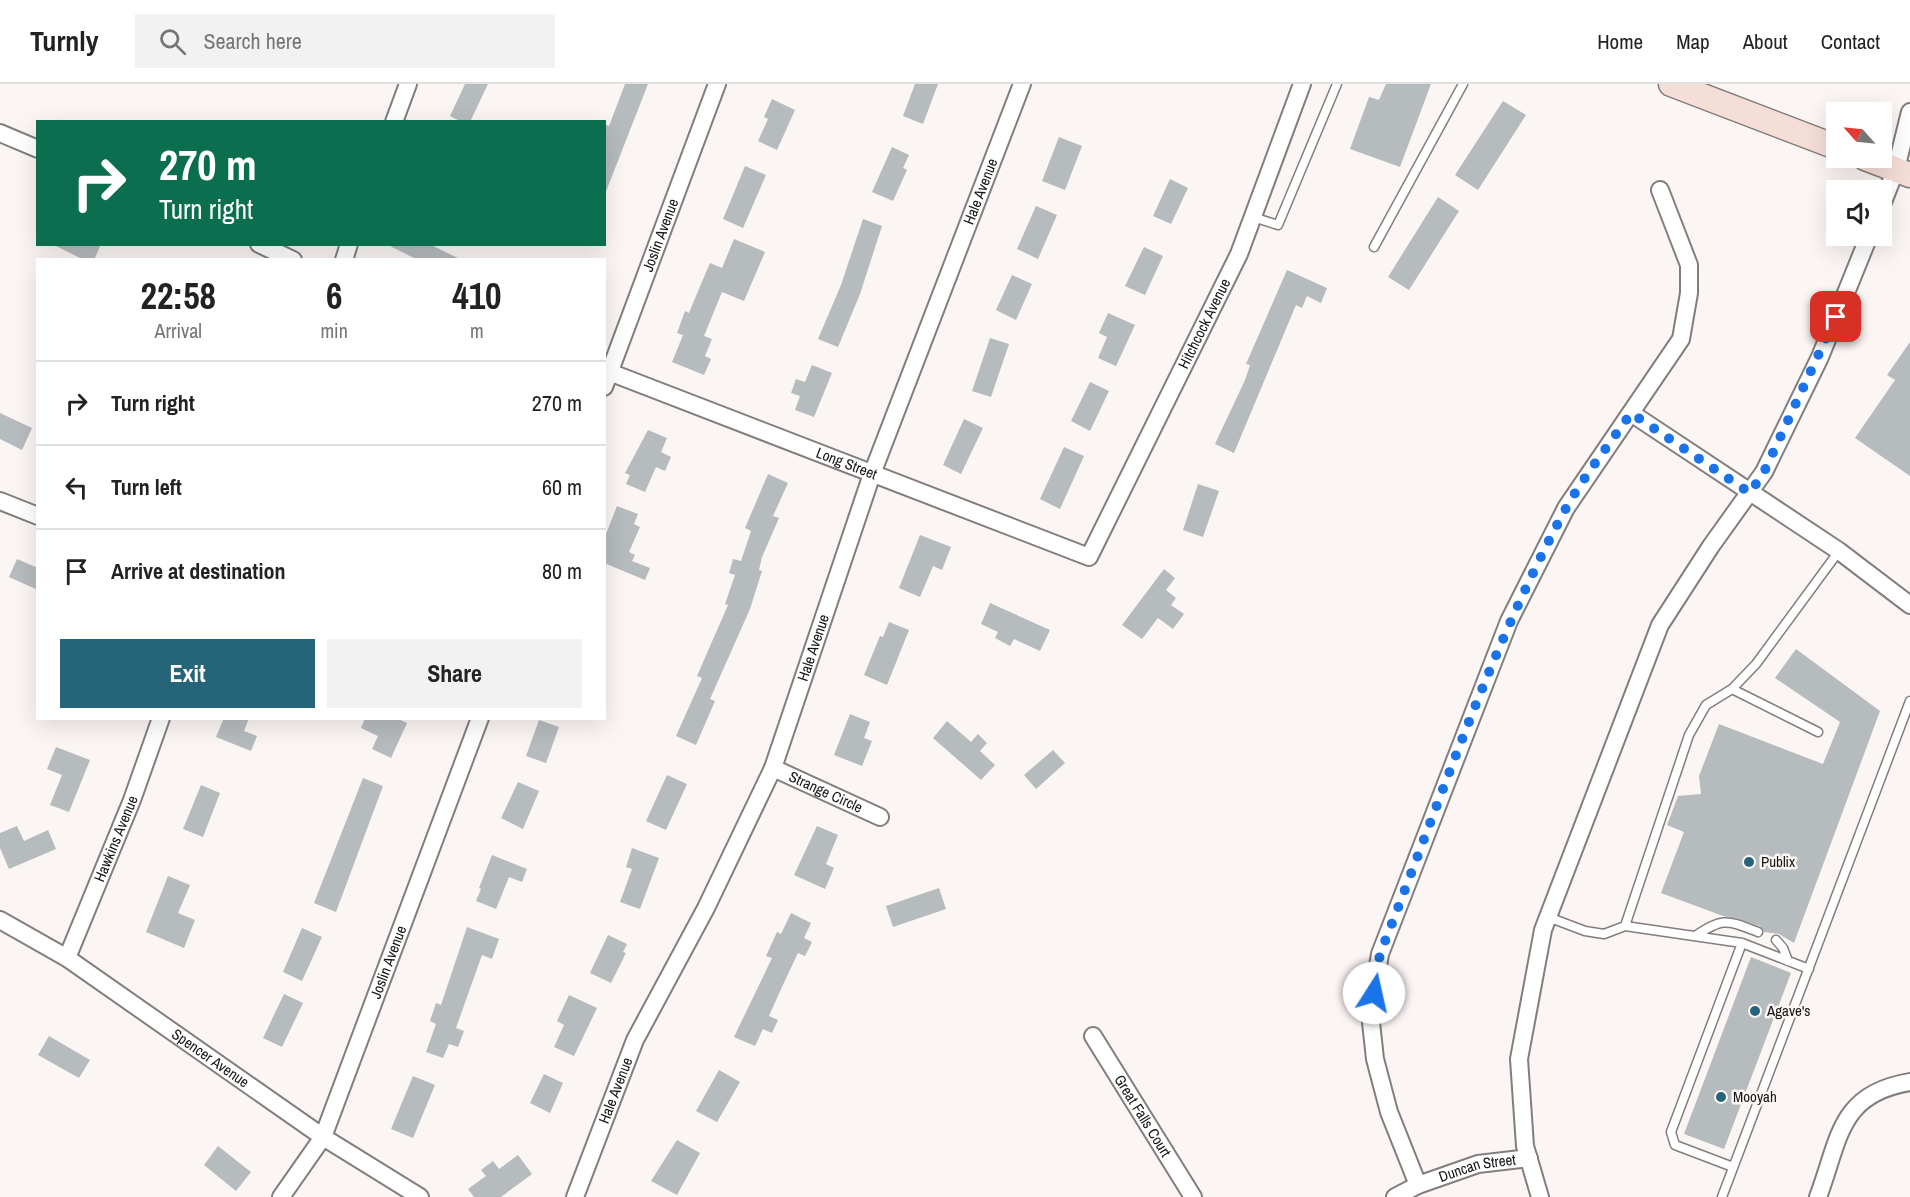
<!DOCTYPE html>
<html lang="en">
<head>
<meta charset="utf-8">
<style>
	body { margin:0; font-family:"Archivo Narrow",sans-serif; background:#f2f2f2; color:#222; height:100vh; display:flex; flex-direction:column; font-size:22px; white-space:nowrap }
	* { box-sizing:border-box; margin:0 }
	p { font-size:20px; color:#767676 }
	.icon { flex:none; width:33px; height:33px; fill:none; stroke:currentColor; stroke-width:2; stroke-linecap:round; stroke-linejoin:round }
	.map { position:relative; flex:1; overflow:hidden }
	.drawer { position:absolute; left:36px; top:174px; width:570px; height:462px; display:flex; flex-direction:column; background:#fff; border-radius:0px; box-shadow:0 6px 24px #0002 }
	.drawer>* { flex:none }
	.banner { position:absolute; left:36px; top:36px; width:570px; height:126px; border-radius:0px; box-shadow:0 6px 24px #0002; background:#0b6e4f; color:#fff; overflow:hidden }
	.needle { width:39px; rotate:297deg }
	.buttons { position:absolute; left:1826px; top:18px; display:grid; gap:12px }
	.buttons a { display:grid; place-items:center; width:66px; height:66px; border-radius:0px; background:#fff; box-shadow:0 6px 24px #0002; font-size:30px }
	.pin { position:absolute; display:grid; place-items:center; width:51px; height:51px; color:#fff; margin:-26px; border-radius:12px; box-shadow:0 3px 9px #0006 }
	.me { position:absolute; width:66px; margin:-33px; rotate:10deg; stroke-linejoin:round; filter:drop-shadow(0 0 4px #0008) }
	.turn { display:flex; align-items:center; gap:21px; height:126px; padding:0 24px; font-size:27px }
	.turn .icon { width:78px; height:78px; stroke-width:2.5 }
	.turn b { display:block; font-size:42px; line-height:51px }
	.eta { display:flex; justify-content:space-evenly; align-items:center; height:102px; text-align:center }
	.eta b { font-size:36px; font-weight:800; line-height:42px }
	.cta { display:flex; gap:12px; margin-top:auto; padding:12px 24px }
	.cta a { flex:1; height:69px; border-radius:0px; background:#256479; color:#fff; font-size:24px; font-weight:800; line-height:69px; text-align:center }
	.cta a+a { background:#f2f2f2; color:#222 }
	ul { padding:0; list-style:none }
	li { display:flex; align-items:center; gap:18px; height:84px; padding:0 24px; border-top:2px solid #e0e0e0 }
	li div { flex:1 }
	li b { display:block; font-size:22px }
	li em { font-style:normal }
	header { display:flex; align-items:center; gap:36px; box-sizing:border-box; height:84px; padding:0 30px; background:#fff; border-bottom:2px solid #e0e0e0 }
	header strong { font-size:28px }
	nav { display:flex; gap:33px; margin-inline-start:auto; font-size:21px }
	.search { width:420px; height:54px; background:#f2f2f2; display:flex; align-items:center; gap:15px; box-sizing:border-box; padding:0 21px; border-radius:0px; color:#767676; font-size:22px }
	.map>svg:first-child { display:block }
	.building { fill:#b6bbbd }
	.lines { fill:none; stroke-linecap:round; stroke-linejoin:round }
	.lane-casing { stroke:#837e7d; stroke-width:11 }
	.street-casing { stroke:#837e7d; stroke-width:20 }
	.secondary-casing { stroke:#837e7d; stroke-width:27 }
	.lane { stroke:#fff; stroke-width:8 }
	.street { stroke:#fff; stroke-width:16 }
	.secondary { stroke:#f5ded7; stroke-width:24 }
	.route { stroke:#1a73e8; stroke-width:10; stroke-dasharray:0 18 }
	.poi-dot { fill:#256479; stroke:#fbf5f4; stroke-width:2 }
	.labels { text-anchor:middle; stroke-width:5; stroke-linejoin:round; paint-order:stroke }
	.street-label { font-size:15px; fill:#171515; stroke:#fbf5f4 }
	.poi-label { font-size:15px; fill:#171515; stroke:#fbf5f4; text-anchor:start }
</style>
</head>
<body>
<header>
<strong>Turnly</strong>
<div class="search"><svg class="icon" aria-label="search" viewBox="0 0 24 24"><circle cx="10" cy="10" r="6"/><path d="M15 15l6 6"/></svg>Search here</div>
<nav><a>Home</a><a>Map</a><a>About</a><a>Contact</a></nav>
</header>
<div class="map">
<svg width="1910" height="1113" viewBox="0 0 1910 1113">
	<rect width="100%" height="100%" fill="#fbf5f4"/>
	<!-- building -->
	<path class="building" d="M465 0H488L470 38H462L450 32Z
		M625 0H648L605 110 604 40 609 42Z
		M915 0H938L923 40 903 32Z
		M1386 0H1431L1400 83 1350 65 1369 13 1379 16Z
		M772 15 795 26 777 66 758 57 768 35 764 33Z
		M1503 17 1526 31 1478 106 1455 91Z
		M1059 53 1082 62 1065 106 1042 97Z
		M892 63 909 71 903 84 907 86 893 117 872 108Z
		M745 82 766 91 743 144 723 135Z
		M1170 95 1188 104 1171 140 1153 132Z
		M1438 113 1459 127 1409 206 1388 193Z
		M1036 122 1057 131 1038 175 1017 165Z
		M863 135 882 142 860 210 838 263 818 255 841 201Z
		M734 155 765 168 744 217 722 208 704 252 712 255 705 272 711 275 704 291 672 278 683 251 677 249 685 227 689 229 693 219 710 179 722 184Z
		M52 160H101L94 176H84Z
		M386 160H429L462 176H418Z
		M1144 163 1163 172 1145 211 1125 202Z
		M1287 186 1327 204 1321 219 1307 212 1302 224 1296 221 1234 369 1215 360 1245 296 1250 281 1246 280Z
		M1012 191 1032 200 1016 236 996 226Z
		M1108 229 1135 241 1116 282 1098 274 1107 253 1099 249Z
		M990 254 1009 260 991 313 972 307Z
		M1910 258V392L1855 354 1895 296 1887 291Z
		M812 281 832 289 814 333 795 326 800 312 791 309 796 295 805 298Z
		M1090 298 1109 307 1090 347 1071 337Z
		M0 329 32 344 22 366 0 355Z
		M964 335 983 344 961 390 943 381Z
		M648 346 667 354 661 368 671 373 665 387 656 383 645 408 626 400 630 391 625 389Z
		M1064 363 1084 372 1060 425 1040 415Z
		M768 390 788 399 773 432 779 434 762 473 759 486 762 487 750 525 710 615 715 617 696 661 676 652 702 594 697 592 728 521 725 520 735 491 729 489 733 475 741 477 751 447 745 444Z
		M1198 400 1219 407 1203 453 1183 446Z
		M617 422 638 430 634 440 640 443 629 468 635 471 632 477 650 484 645 496 604 479V455Z
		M920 451 951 463 942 486 933 482 920 513 899 504Z
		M17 475 38 484V506L9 493Z
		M1164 485 1175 494 1166 506 1176 514 1171 521 1184 530 1173 545 1158 534 1142 555 1122 541Z
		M990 519 1050 546 1040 567 1014 555 1010 562 995 554 998 548 981 540Z
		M889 538 909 546 887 601 864 591 880 552 883 553Z
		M1796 565 1880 627 1794 859 1779 850 1764 848 1760 842 1723 832 1661 809 1684 748 1667 741 1678 712 1701 710 1699 692 1719 640 1823 680 1840 638 1775 594Z
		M850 630 870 638 864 654 872 657 862 682 834 671Z
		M224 634H249L244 647 257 652 251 667 216 653Z
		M365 634H396L407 639 391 674 372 665 378 652 361 644Z
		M539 636 559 643 546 679 526 672Z
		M947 637 971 658 978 650 987 659 980 667 995 681 981 696 933 654Z
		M56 663 90 676 69 728 50 721 62 691 47 685Z
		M1053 666 1065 679 1036 705 1024 691Z
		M667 691 687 700 666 746 646 737Z
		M363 694 383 702 336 828 314 819Z
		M518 698 539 707 523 745 501 734Z
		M201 701 220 709 203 753 183 745Z
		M17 742 24 757 48 746 56 765 9 785 0 764V749Z
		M817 742 838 751 826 780 834 784 825 805 794 791Z
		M632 764 659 774 640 825 620 818 632 785 626 783Z
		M492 771 527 785 522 798 509 793 496 825 476 817 481 805 479 804Z
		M168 792 190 801 178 829 195 836 184 864 146 848Z
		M939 804 946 825 893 843 886 822Z
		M791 829 811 839 804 854 812 858 805 872 798 869 781 905 769 932 778 936 772 949 763 945 755 962 734 953 772 874 766 872 777 848 781 850Z
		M467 843 499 855 492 875 482 871 456 944 464 947 458 963 449 960 443 974 426 968 436 940 430 937 436 919 441 921Z
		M302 844 322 853 302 897 283 888Z
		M608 851 627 860 623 868 626 869 611 899 590 889Z
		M1751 873 1791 889 1724 1065 1684 1050Z
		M284 910 303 919 282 963 263 954Z
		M569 911 597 924 574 972 554 963 564 941 557 937Z
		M49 952 90 976 79 994 38 971Z
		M719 986 740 998 717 1038 696 1027Z
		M544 990 563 999 550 1029 530 1019Z
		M413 992 435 1001 413 1054 391 1045Z
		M677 1056 700 1069 677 1111 651 1097Z
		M218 1062 251 1088 236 1107 204 1081Z
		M518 1071 532 1090 501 1113H474L468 1105 486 1092 481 1086 493 1077 499 1085Z"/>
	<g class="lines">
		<defs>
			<path id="lane" d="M1253 133 1278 141 1337 0
				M1374 163 1463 0
				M1732 605 1818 648
				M1548 833 1585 847 1604 850 1625 842 1742 859
				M1625 842 1689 651 1706 621 1732 605 1756 580 1839 467
				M1695 852C1724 833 1726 836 1758 848
				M1776 856 1783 864 1788 877
				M1733 1083 1675 1061 1671 1048 1742 859 1809 885
				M1722 1113 1910 617"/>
			<g id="street">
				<path d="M394 38 408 0"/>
				<path d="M0 49 38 65"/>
				<path d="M1881 123 1896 85 1910 28"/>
				<path d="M259 160 293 176"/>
				<path d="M344 176 349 160"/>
				<path id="s1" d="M604 286 1089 473 1239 170 1302 0"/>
				<path id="s2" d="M604 303 717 0"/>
				<path d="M1631 329 1839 467 1910 521"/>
				<path d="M0 417 38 432"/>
				<path id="s3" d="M773 684 880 733"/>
				<path id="s4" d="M0 836 67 874 323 1053 420 1113"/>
				<path id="s5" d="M67 874 132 716 161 634"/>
				<path id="s6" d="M1093 952 1193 1113"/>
				<path d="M1418 1101 1389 1028 1375 975 1370 929 1380 870 1509 537 1566 424 1681 255 1689 209V181L1660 106"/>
				<path id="s7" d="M281 1113 323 1053 480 634"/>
				<path id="s8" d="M575 1113 635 956 706 824 773 684 872 390 1022 0"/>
				<path id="s9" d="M1395 1113 1418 1101 1478 1080 1529 1074"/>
				<path d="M1540 1113 1525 1062 1519 975 1543 846 1660 541 1711 462 1764 388 1820 273 1869 152"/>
				<path d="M1818 1113C1840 1055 1838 1010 1910 998"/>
			</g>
			<path id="secondary" d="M1671 0 1836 63
				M1865 74 1910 91"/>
		</defs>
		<!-- lane casing -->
		<use href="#lane" class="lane-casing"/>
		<!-- street casing -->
		<use href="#street" class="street-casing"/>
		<!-- secondary casing -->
		<use href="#secondary" class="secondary-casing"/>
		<!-- lane -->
		<use href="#lane" class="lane"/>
		<!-- street -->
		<use href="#street" class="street"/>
		<!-- secondary -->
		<use href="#secondary" class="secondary"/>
	</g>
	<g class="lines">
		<!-- route -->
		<path class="route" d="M1374 909 1380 870C1439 721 1489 567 1565 426 1584 392 1609 361 1631 329L1750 409 1764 388 1836 233"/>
	</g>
	<!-- markers -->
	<g class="poi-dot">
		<circle cx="1749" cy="778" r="6"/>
		<circle cx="1755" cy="927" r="6"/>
		<circle cx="1721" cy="1013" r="6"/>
	</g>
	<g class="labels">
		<!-- street labels -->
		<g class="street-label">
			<text dy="5" stroke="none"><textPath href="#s8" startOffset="1086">Hale Avenue</textPath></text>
			<text dy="5" stroke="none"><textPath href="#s2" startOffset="162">Joslin Avenue</textPath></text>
			<text dy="5" stroke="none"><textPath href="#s1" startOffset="780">Hitchcock Avenue</textPath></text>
			<text dy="5" stroke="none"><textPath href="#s1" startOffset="260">Long Street</textPath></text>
			<text dy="5" stroke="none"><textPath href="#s8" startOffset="600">Hale Avenue</textPath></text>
			<text dy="5" stroke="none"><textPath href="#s3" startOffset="58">Strange Circle</textPath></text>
			<text dy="5" stroke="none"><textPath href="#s5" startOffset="129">Hawkins Avenue</textPath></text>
			<text dy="5" stroke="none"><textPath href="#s7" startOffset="260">Joslin Avenue</textPath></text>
			<text dy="5" stroke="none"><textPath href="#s4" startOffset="252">Spencer Avenue</textPath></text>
			<text dy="5" stroke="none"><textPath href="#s8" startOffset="114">Hale Avenue</textPath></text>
			<text dy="5" stroke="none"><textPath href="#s6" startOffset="94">Great Falls Court</textPath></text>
			<text dy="5" stroke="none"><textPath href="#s9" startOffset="88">Duncan Street</textPath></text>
		</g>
		<!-- poi labels -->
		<g class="poi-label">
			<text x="1761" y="783">Publix</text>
			<text x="1767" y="932">Agave's</text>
			<text x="1733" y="1018">Mooyah</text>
		</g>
	</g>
</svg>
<div class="buttons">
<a><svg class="needle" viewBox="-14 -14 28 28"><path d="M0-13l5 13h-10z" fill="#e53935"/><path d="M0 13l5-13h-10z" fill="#767676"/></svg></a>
<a><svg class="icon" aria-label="sound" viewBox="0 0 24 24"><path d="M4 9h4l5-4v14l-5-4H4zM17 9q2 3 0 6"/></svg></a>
</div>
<div class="pin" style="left:1836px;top:233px;background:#d93025"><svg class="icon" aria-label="arrive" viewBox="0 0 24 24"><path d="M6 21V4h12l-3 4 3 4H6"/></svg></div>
<svg class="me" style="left:1374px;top:909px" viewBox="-20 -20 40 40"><circle r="19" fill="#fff"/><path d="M0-13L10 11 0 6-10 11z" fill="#1a73e8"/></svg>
<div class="banner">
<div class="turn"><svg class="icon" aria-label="right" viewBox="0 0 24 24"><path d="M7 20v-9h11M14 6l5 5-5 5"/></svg><div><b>270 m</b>Turn right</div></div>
</div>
<section class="drawer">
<div class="eta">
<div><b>22:58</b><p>Arrival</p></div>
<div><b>6</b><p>min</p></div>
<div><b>410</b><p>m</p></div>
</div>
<ul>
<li><svg class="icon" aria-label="right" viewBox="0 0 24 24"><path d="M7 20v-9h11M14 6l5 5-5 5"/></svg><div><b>Turn right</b></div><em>270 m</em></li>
<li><svg class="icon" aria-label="left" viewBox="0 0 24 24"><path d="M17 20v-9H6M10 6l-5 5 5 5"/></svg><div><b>Turn left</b></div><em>60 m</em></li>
<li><svg class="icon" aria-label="arrive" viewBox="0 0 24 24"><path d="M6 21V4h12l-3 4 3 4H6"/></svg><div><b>Arrive at destination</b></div><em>80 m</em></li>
</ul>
<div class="cta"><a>Exit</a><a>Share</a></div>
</section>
</div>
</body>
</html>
